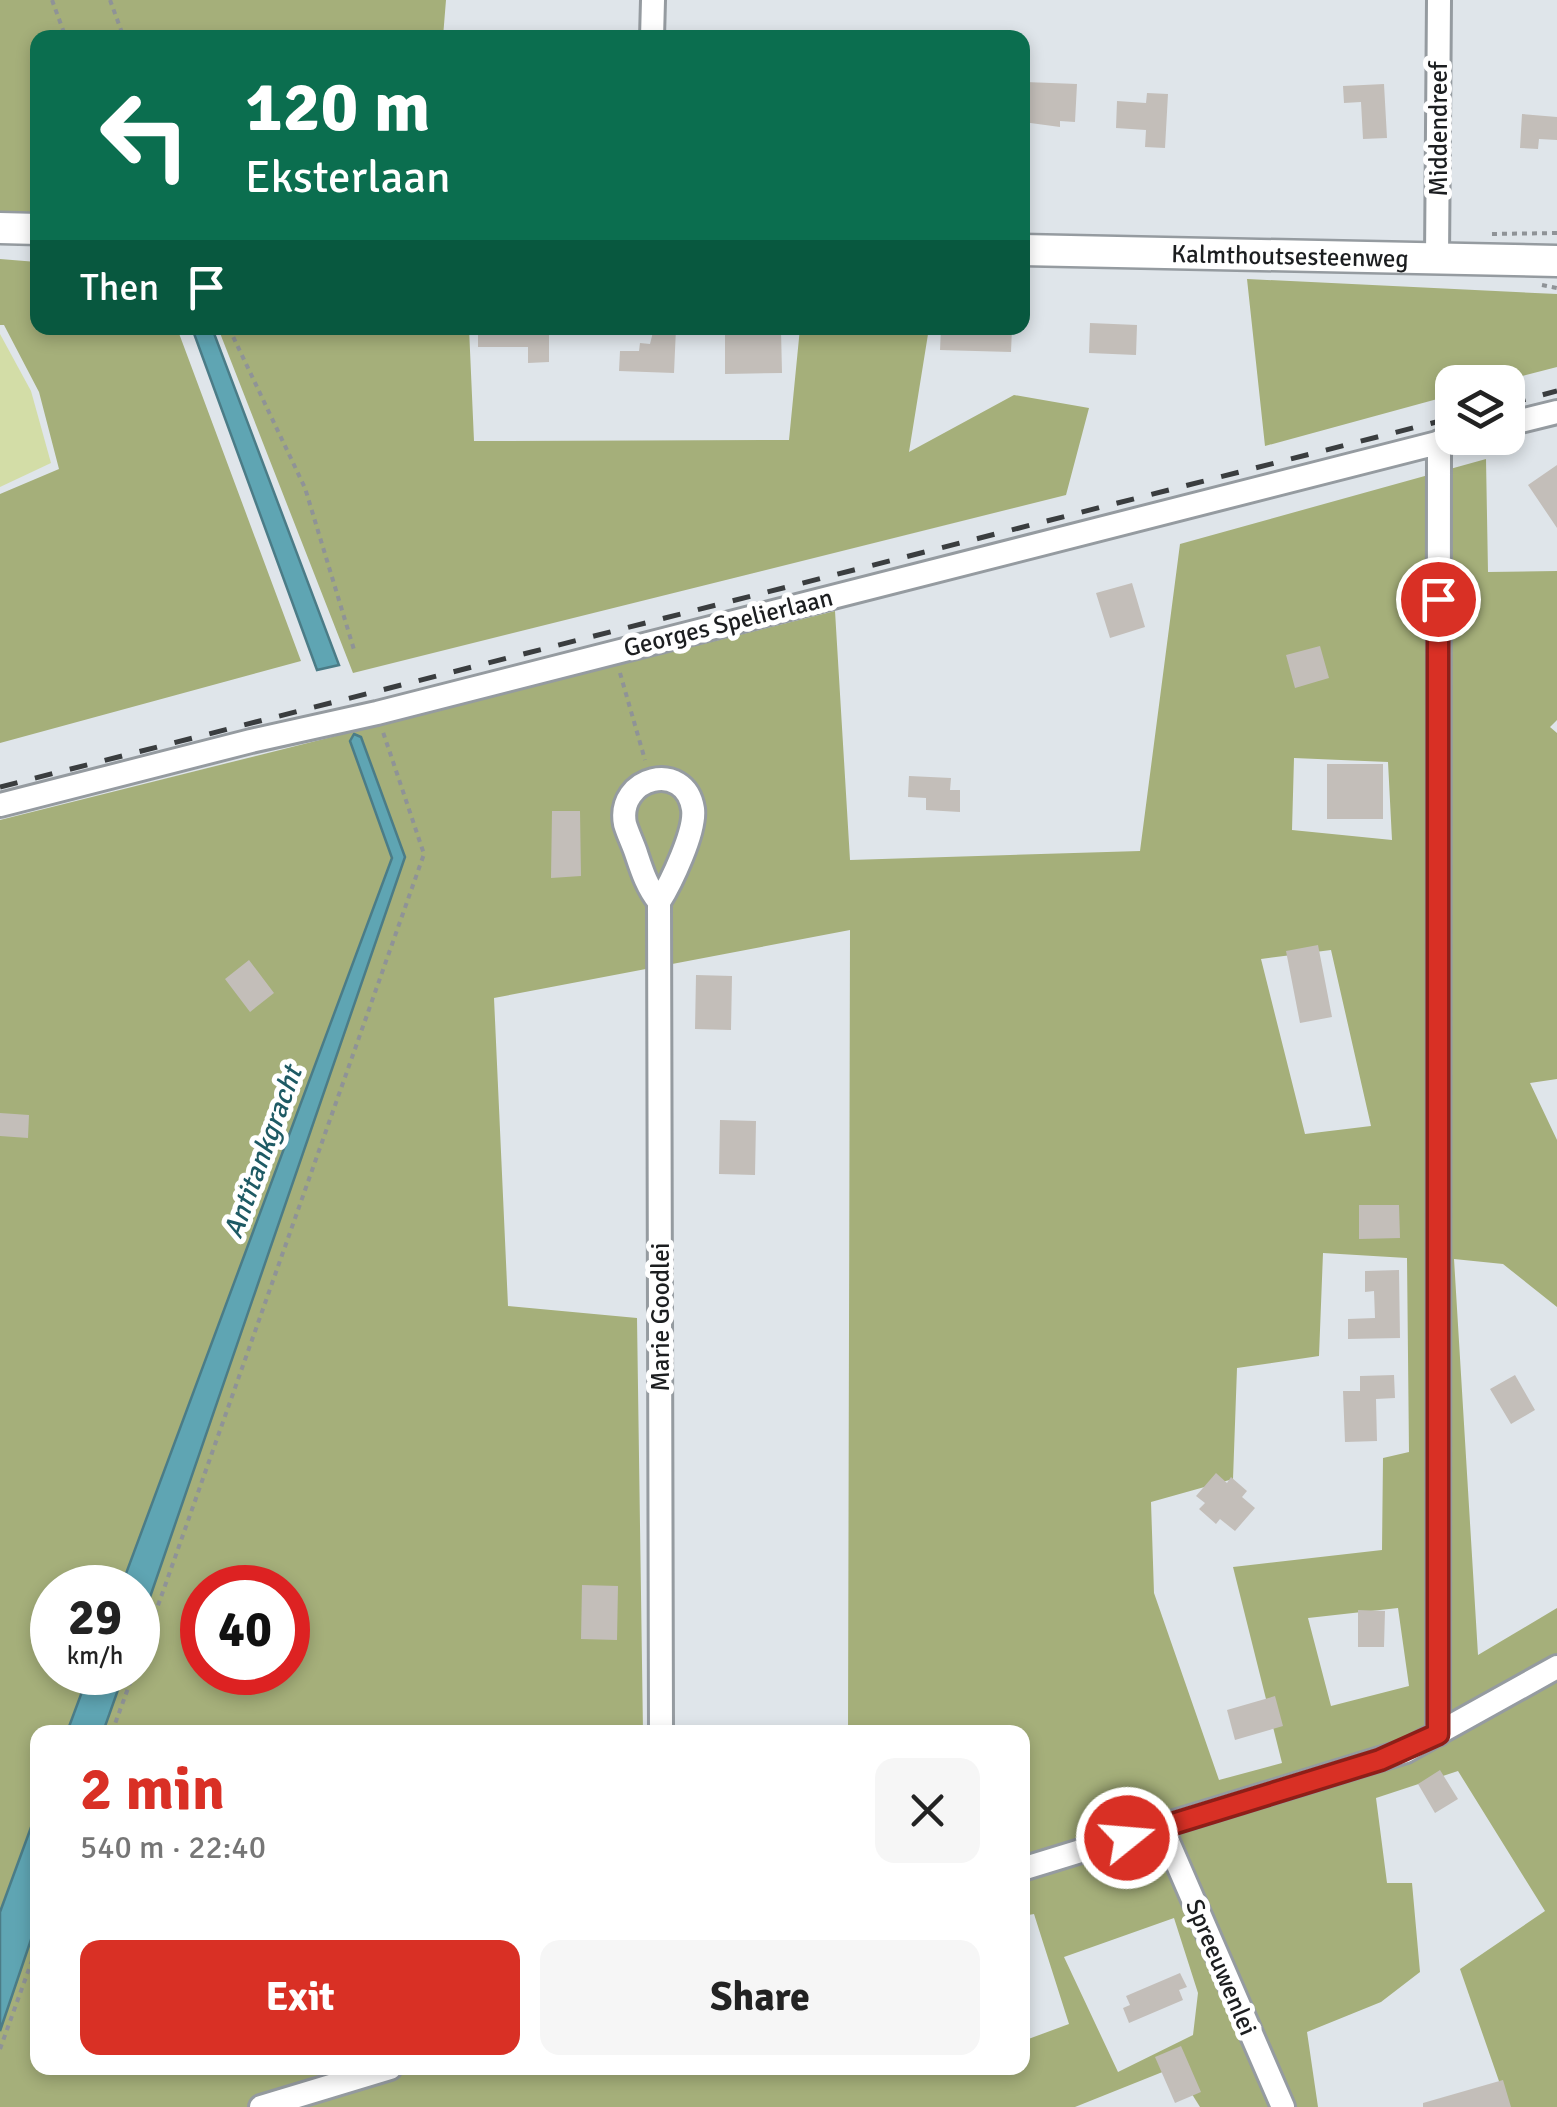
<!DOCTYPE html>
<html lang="en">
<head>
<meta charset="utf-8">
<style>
	body { margin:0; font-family:Signika,sans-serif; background:#f6f6f6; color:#222; height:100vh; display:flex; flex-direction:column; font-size:38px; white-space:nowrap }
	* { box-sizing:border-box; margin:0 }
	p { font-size:32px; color:#767676 }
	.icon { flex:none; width:55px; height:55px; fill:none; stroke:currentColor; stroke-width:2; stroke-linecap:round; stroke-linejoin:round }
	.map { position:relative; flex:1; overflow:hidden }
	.side { position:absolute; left:30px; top:1725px; width:1000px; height:350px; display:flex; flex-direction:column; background:#fff; border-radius:20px; box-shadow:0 5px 15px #0003 }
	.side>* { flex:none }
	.top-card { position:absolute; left:30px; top:30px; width:1000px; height:305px; border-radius:20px; box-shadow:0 5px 15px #0003; background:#0b6e4f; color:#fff; overflow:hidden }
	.buttons { position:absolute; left:1435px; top:365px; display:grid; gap:20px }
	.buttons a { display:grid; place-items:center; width:90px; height:90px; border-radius:20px; background:#fff; box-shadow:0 5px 15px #0003; font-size:50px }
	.speed { position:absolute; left:30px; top:1565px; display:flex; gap:20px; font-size:50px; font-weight:700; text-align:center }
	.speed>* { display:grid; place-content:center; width:130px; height:130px; border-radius:50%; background:#fff; box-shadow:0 5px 15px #0003; line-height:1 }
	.speed small { font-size:25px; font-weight:400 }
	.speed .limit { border:15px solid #d22; background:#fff; color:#111 }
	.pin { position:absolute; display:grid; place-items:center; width:85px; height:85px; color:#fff; margin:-42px; border:5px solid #fff; border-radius:50%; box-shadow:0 2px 10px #0007 }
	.me { position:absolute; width:110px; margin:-55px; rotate:73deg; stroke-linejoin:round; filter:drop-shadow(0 0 8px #0008) }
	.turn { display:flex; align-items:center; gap:35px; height:210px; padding:0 50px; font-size:45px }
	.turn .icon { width:130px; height:130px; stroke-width:2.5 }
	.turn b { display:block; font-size:70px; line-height:85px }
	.then { display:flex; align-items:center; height:95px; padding:0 50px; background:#0003; gap:20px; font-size:38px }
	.round { display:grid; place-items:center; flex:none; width:105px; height:105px; border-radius:20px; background:#f6f6f6 }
	.summary { display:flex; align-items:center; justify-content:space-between; height:170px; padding:0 50px }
	h1 { font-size:60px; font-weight:700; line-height:75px; color:#d93025 }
	.button { display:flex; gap:20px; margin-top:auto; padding:20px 50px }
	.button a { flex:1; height:115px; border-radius:20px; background:#d93025; color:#fff; font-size:40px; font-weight:700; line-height:115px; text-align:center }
	.button a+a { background:#f6f6f6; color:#222 }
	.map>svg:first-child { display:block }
	.green { fill:#d3dda7 }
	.forest { fill:#a5af7a; fill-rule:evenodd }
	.water { fill:#5fa5b3; stroke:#4b7c87; stroke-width:2.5 }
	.building { fill:#c3beb9 }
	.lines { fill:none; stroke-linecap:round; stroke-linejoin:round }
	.minor-casing { stroke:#959ba0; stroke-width:28 }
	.major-casing { stroke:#959ba0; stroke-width:35 }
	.path { stroke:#8f9397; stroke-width:4; stroke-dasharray:5 5; stroke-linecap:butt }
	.minor { stroke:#fff; stroke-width:22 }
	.major { stroke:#fff; stroke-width:30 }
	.rail { stroke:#3a3d3f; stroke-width:5; stroke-dasharray:18 18; stroke-linecap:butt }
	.route-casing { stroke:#8d1f18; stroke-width:25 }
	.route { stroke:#d93025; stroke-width:18 }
	.labels { text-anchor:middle; stroke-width:10; stroke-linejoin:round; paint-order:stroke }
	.street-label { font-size:25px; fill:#1c1e20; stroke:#fff }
	.water-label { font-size:28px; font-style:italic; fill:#1e5a64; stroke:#fff }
</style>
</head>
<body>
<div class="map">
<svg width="1557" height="2107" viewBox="0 0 1557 2107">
	<rect width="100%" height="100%" fill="#dfe5ea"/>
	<!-- green -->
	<path class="green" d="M0 334 31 391 51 463 0 487Z"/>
	<!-- forest -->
	<path class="forest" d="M0 0H446L443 37 38 38 37 220H0Z
		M0 259 37 262 38 328H177L301 661 0 743V494L59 469 39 392 4 325H0Z
		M1247 279 1557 294V367L1499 382H1452V395L1265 446Z
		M218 328H469L474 441 789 440 800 328H929L909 452 1014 395 1089 408 1066 495 353 673Z
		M1486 459 1488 572 1557 571V720L1550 727 1557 733V1079L1530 1083 1557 1140V1307L1503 1264 1454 1259 1478 1655 1557 1608V2107H1508L1460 1969 1545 1911 1458 1771 1376 1798 1387 1883H1412L1420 1972 1381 2002 1307 2032 1318 2107H1200L1175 2067 1075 2107H0V820L835 611 850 860 1140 851 1180 544ZM1294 758 1388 762 1392 840 1292 830ZM850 930 848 1732H1022L1023 1916 1034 1914 1069 2024 1023 2041 1022 2068H38V1732H643L637 1318 508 1306 494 998ZM1331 950 1371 1126 1305 1134 1261 959ZM1323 1253 1407 1258 1409 1452 1383 1458 1382 1550 1233 1567 1282 1763 1219 1780 1154 1593 1151 1502 1233 1479 1237 1368 1319 1356ZM52 1588H138V1672H52ZM202 1588H288V1672H202ZM1398 1608 1409 1686 1331 1706 1308 1618ZM1174 1918 1198 1993 1193 2035 1118 2072 1064 1957Z"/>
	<!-- water -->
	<path class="water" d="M192 328H212L339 665 317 670Z
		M354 734 361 737 405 857 138 1632V1588L121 1587 392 858 350 741Z
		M89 1673H124L103 1732H67Z
		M37 1811V1922L0 2031V1912Z"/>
	<!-- building -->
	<path class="building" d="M1025 82 1077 84 1075 122 1060 121V127L1023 122Z
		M1384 84 1387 138 1363 139 1361 102 1344 103 1343 86Z
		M1147 93 1168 94 1165 148 1145 147 1146 130 1116 128 1117 101 1146 103Z
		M1522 114 1557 117V140L1539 139 1538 149 1520 148Z
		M1090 323 1137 325 1136 355 1089 353Z
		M506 328 549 331V362L528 363V347H478V332H506Z
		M654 328H676L674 373 619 371 620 351H639L640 343 650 344Z
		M941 328H1012L1011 352 940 350Z
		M781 330 782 373 725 374V331Z
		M1557 465V528L1528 485Z
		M1132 583 1145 627 1110 638 1096 593Z
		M1320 646 1329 678 1295 688 1286 655Z
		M1327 764H1383V819H1327Z
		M909 776 951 778 950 790H960V812L926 810V798L908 797Z
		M552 811H580L581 876 551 878Z
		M1318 945 1332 1017 1300 1023 1286 951Z
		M249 960 274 993 250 1012 225 979Z
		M696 975 732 976 731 1030 695 1029Z
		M0 1113 29 1115 28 1138 0 1136Z
		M720 1120 756 1121 755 1175 719 1174Z
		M1359 1205H1399L1400 1238 1359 1239Z
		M1399 1270 1400 1338 1348 1339V1319L1375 1318 1374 1291 1365 1292V1271Z
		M1394 1375 1395 1398 1376 1399 1377 1441 1345 1442 1343 1391H1360V1376Z
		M1515 1375 1535 1410 1511 1424 1490 1389Z
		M1216 1473 1227 1483 1231 1477 1247 1491 1242 1497 1255 1508 1235 1531 1220 1519 1216 1524 1199 1509 1205 1503 1196 1496Z
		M582 1585 618 1586 617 1640 581 1639Z
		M1358 1610 1385 1611 1384 1647H1358Z
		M1275 1696 1283 1726 1235 1740 1227 1710Z
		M1440 1770 1458 1799 1435 1813 1418 1784Z
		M1180 1973 1187 1987 1179 1990 1183 2000 1129 2023 1123 2008 1130 2005 1126 1996Z
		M1181 2046 1201 2092 1175 2103 1155 2057Z
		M1503 2080 1511 2107H1423V2103Z"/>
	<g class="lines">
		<defs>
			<path id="minor" d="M652 38 653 0
				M1437 259 1439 0
				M1508 424 1557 412
				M0 805 251 741 377 713 1457 438
				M659 902C647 887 642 871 636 853 633 844 628 834 625 824 616 777 685 759 693 809 696 831 671 883 659 902L661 1732
				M1438 1734 1439 442
				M1162 1828 1283 2107
				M1022 1869 1406 1751 1557 1667
				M261 2107 390 2068"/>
			<g id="major">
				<path d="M0 228 38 229"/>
				<path id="s1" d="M1022 250 1557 261"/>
			</g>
		</defs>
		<!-- minor casing -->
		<use href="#minor" class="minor-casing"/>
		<!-- major casing -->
		<use href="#major" class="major-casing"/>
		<!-- path -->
		<path class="path" d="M52 0 66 38
			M110 0 124 38
			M1492 234 1557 233
			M1542 285 1557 288
			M229 328 305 488 355 653
			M620 673 645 760
			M138 1662 424 854 383 732
			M112 1732 134 1672
			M0 2049 38 1944"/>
		<!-- minor -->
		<use href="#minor" class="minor"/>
		<!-- major -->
		<use href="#major" class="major"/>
		<!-- rail -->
		<path class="rail" d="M1508 404 1557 391
			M0 787 1452 418"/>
	</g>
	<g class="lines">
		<defs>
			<path id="route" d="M1127 1838 1380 1760 1438 1734V599"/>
		</defs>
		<!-- route casing -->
		<use href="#route" class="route-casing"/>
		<!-- route -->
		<use href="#route" class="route"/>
	</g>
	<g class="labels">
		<!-- street labels -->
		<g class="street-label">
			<text transform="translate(1438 129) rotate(-90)" y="9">Middendreef</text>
			<text dy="9" stroke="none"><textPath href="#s1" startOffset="268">Kalmthoutsesteenweg</textPath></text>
			<text transform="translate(728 622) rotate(-14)" y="9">Georges Spelierlaan</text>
			<text transform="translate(660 1317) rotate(-90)" y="9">Marie Goodlei</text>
			<text transform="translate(1222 1967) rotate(67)" y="9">Spreeuwenlei</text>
		</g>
		<!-- water labels -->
		<g class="water-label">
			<text transform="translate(262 1152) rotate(-70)" y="10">Antitankgracht</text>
		</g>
	</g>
</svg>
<div class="buttons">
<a><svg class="icon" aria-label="layers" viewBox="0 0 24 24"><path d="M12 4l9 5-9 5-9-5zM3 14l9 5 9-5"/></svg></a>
</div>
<div class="speed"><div>29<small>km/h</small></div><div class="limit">40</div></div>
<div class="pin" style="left:1438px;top:599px;background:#d93025"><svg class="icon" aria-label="arrive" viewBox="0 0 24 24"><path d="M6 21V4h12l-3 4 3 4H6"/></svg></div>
<svg class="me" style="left:1127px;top:1838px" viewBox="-20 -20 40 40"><circle r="17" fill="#d93025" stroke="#fff" stroke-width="3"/><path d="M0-11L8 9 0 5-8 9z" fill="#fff"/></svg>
<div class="top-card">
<div class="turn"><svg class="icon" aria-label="left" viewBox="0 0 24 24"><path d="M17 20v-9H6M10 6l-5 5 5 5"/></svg><div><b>120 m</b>Eksterlaan</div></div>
<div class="then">Then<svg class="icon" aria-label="arrive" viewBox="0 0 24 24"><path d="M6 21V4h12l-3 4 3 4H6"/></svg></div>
</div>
<section class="side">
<div class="summary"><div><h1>2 min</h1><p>540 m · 22:40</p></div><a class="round"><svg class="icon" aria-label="close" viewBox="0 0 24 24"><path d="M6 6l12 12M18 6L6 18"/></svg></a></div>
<div class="button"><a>Exit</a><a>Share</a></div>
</section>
</div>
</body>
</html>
